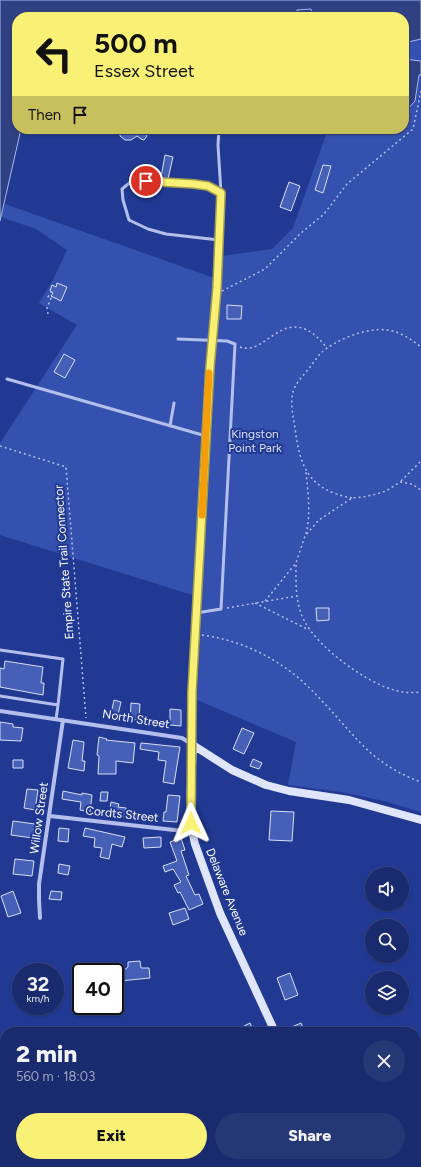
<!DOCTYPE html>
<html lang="en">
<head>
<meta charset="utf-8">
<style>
	body { margin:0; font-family:Figtree,sans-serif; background:#263776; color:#f1f3f6; height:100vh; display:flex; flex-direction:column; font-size:15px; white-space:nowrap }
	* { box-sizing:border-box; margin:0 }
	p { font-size:13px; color:#9fa7c2 }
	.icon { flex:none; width:22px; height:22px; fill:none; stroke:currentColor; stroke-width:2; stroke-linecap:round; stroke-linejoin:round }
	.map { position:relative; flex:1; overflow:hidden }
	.side { position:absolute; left:0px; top:1027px; width:421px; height:140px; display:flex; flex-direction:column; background:#192b6e; border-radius:16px 16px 0 0; box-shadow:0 1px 3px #0004,0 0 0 1px #374781 }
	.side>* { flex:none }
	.guide { position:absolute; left:12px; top:12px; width:397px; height:122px; border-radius:16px; box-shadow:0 1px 3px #0004,0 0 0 1px #374781; background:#f9f175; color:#111; overflow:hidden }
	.tools { position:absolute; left:365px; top:867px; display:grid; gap:8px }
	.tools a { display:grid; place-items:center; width:44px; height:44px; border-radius:50%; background:#192b6e; box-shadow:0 1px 3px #0004,0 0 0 1px #374781; font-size:20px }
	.speed { position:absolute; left:12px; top:963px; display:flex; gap:8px; font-size:20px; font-weight:700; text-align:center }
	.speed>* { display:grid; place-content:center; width:52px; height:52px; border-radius:50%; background:#192b6e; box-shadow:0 1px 3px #0004,0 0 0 1px #374781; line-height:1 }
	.speed small { font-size:10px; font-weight:400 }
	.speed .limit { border:2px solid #111; border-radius:6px; background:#fff; color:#111 }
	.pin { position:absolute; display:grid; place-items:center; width:34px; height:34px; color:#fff; margin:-17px; border:2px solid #fff; border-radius:50%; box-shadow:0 1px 4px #0007 }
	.me { position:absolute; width:44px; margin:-22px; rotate:359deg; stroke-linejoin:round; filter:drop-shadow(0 0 3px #0008) }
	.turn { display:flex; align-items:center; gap:14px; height:84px; padding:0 16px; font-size:18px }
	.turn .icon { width:52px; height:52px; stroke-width:2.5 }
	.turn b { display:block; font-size:28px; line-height:34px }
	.then { display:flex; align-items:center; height:38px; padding:0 16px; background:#0003; gap:8px; font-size:15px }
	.round { display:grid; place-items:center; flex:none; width:42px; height:42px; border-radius:21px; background:#263776 }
	.head { display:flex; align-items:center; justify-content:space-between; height:68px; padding:0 16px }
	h1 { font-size:24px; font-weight:800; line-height:30px }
	.action { display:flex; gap:8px; margin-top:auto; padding:8px 16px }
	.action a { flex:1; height:46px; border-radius:24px; background:#f9f175; color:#111; font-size:16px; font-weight:800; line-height:46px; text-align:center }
	.action a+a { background:#263776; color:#f1f3f6 }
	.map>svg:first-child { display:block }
	.green { fill:#3551af }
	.water { fill:#2f4083; stroke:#a7b8ee }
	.building { fill:#465fb7; stroke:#d9e0f9 }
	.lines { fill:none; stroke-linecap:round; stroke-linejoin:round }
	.path { stroke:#b3c0ed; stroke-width:1.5; stroke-dasharray:2 3; stroke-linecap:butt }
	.lane { stroke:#b3c0ed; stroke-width:3 }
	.street { stroke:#b3c0ed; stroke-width:4 }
	.secondary { stroke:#dfe5fa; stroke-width:8 }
	.route-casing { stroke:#a29d4c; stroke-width:10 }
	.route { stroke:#f9f175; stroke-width:7 }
	.slow { stroke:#f59e0b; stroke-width:7 }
	.labels { text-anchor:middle; stroke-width:4; stroke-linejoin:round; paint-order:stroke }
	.park-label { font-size:12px; fill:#d9e0f9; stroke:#213992 }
	.street-label { font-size:12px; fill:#fff; stroke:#213992 }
</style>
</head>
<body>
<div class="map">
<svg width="421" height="1167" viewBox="0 0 421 1167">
	<rect width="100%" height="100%" fill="#213992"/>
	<!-- green -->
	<path class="green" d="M421 39V61L404 59V43Z
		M421 65V812L384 801 341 792 288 785 296 742 197 700 202 598 0 535V443L77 325 39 303 53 280 67 250 36 229 1 217 5 204 220 280 222 256 272 249 293 228 328 129C337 129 349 127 358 129 368 132 375 139 385 129H404V113L415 101Z"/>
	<!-- water -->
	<path class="water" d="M0 0H421V39L404 43V17H312L311 9 297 10 295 17H220V16L17 17V129H21L0 221Z
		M404 59 421 61V75H419L415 101 404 113Z
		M357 129H385C376 137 366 133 357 129Z"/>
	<!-- building -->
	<path class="building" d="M121 129H135L137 132H145L147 136 144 140 141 139 137 136 131 140H125L120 136Z
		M165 155 173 157 168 179 161 177Z
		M323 165 331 166 323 193 315 190Z
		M289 182 300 186 291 211 280 207Z
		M57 283 67 287 61 301 51 296 53 293 50 291 52 285 56 287Z
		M227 305 242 306 241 319H227Z
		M64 354 75 360 65 378 54 372Z
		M316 608H329V620L317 621Z
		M5 661 43 667 41 683H44L43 695 0 687V668L4 669Z
		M114 700 121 702 117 719 110 718Z
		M131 703 140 704 139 720H130Z
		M170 709 181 710V726L170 725Z
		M0 722 13 724V727L23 728 21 741 0 740Z
		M242 728 254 733 244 754 233 749Z
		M99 737 107 739 106 740 135 743 133 763 116 761V774H98L99 756 97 755Z
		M73 740 84 742 82 761H85L84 771 68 768Z
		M141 743 180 747 174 784 163 782 166 761 158 760 159 752 140 749Z
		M253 759 262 763 259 769 250 766Z
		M13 760H23V768H13Z
		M27 789 38 790 35 810 24 808Z
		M63 791 82 795V793L92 795 90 812 80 810 81 802 62 799Z
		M101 792H108L107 801H100Z
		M168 795 180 796 177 822 163 821 164 812H166Z
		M111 802 119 804 118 807 126 808V817L109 815Z
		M271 811 294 812 292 841 269 840Z
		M13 821 35 824 33 838 11 835Z
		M59 828 69 829 68 842 58 841Z
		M85 828 125 837 122 847 112 844 109 859 100 857 102 848 94 847 95 838 83 836Z
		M161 837V847L144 848 143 838Z
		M181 838 185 850 181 851 189 875 186 876 195 895 199 894 203 904 189 910 180 892 178 893 174 885 181 882 173 869 165 872 163 866 177 861 170 842Z
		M15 859 34 861 32 876 13 874Z
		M59 864 70 866 68 875 58 873Z
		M13 891 21 913 8 917 1 896Z
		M51 891 62 892 61 900 49 899Z
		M185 908 189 919 173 925 169 913Z
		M140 961 141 968H149L150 978 120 981 119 972 123 971 128 967V962Z
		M290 973 298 995 285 1000 277 978Z
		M250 1023 254 1032H247L244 1026Z
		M301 1023 304 1030 300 1032H280Z"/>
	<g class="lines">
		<!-- path -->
		<path class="path" d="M222 291 265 269 301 233 324 214 347 184 413 129 421 91
			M48 314 47 308 51 298 48 297 51 292
			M240 347C267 358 286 296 327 348
			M0 446 66 467 86 718
			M401 481 421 461
			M352 498C309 490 300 468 295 428 293 416 290 403 293 392 296 382 304 375 310 367 314 362 317 357 321 353 335 340 367 327 386 330 399 331 411 339 421 347
			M306 534C311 513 308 493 306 472
			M296 565C296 584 295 604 305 622 319 648 365 682 394 690 403 693 412 693 421 692
			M265 601 296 563 305 536 319 520 352 498 363 497 377 494 386 491 400 482 412 484 421 490
			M255 603 309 630
			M227 608 297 596
			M202 635C237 640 267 653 295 675 317 693 335 716 354 736 362 745 371 754 381 761 393 770 407 777 421 782"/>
		<!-- lane -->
		<path class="lane" d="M219 240 166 234 148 229 129 220 123 200 122 189 133 180 194 183 208 186 221 193
			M219 253 221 193 218 145 219 129
			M178 339 227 341 235 344 221 609 196 613
			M7 379 206 436
			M170 426 174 403
			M0 650 63 659 58 705
			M0 696 58 705 56 719
			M416 1126 421 1133
			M361 1162 363 1167"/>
		<!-- street -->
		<path class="street" d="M0 711 182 738 193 745
			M193 745 192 692 196 619 210 367 219 253
			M50 816 192 832
			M40 918 39 900V884L63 720
			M416 1150 421 1146
			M394 1167 401 1162"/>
		<!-- secondary -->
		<path class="secondary" d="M193 745C192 776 187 813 195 844L220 913 275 1032
			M193 745 232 770 266 785 289 791 349 800 421 820
			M331 1162 334 1167"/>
	</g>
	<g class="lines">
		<defs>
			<path id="route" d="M146 181 194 184 208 186 221 193 217 288 210 367 192 692 191 823"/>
		</defs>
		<!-- route casing -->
		<use href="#route" class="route-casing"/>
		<!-- route -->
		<use href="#route" class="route"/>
		<!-- slow -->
		<path class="slow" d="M202 515 209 373"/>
	</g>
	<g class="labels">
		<!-- park labels -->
		<g class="park-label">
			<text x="255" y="438">Kingston<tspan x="255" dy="14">Point Park</tspan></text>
		</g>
		<!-- street labels -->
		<g class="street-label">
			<text transform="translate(64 562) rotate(-94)" y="4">Empire State Trail Connector</text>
			<text transform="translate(136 719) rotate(9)" y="4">North Street</text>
			<text transform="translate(122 814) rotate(6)" y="4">Cordts Street</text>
			<text transform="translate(39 818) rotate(-82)" y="4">Willow Street</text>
			<text transform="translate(227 892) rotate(68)" y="4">Delaware Avenue</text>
		</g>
	</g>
</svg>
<div class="tools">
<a><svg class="icon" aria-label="sound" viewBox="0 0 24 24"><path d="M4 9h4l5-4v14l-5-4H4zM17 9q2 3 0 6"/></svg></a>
<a><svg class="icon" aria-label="search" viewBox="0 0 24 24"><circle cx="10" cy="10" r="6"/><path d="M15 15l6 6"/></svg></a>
<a><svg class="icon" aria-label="layers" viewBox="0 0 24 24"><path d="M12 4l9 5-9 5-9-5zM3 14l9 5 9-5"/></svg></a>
</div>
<div class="speed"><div>32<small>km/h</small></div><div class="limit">40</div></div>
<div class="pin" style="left:146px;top:181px;background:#d93025"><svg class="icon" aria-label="arrive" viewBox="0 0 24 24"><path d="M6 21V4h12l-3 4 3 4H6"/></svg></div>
<svg class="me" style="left:191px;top:823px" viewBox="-20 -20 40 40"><path d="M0-17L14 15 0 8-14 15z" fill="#f9f175" stroke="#fff" stroke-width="4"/></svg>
<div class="guide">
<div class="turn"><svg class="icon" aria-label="left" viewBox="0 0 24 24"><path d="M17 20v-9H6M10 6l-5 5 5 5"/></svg><div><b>500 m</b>Essex Street</div></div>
<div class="then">Then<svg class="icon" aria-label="arrive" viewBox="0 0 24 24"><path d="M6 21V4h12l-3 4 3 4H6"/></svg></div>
</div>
<section class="side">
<div class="head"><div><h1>2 min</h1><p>560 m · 18:03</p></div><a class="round"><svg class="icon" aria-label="close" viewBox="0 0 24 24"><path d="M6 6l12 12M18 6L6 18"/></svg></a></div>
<div class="action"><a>Exit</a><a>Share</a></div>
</section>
</div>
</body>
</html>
